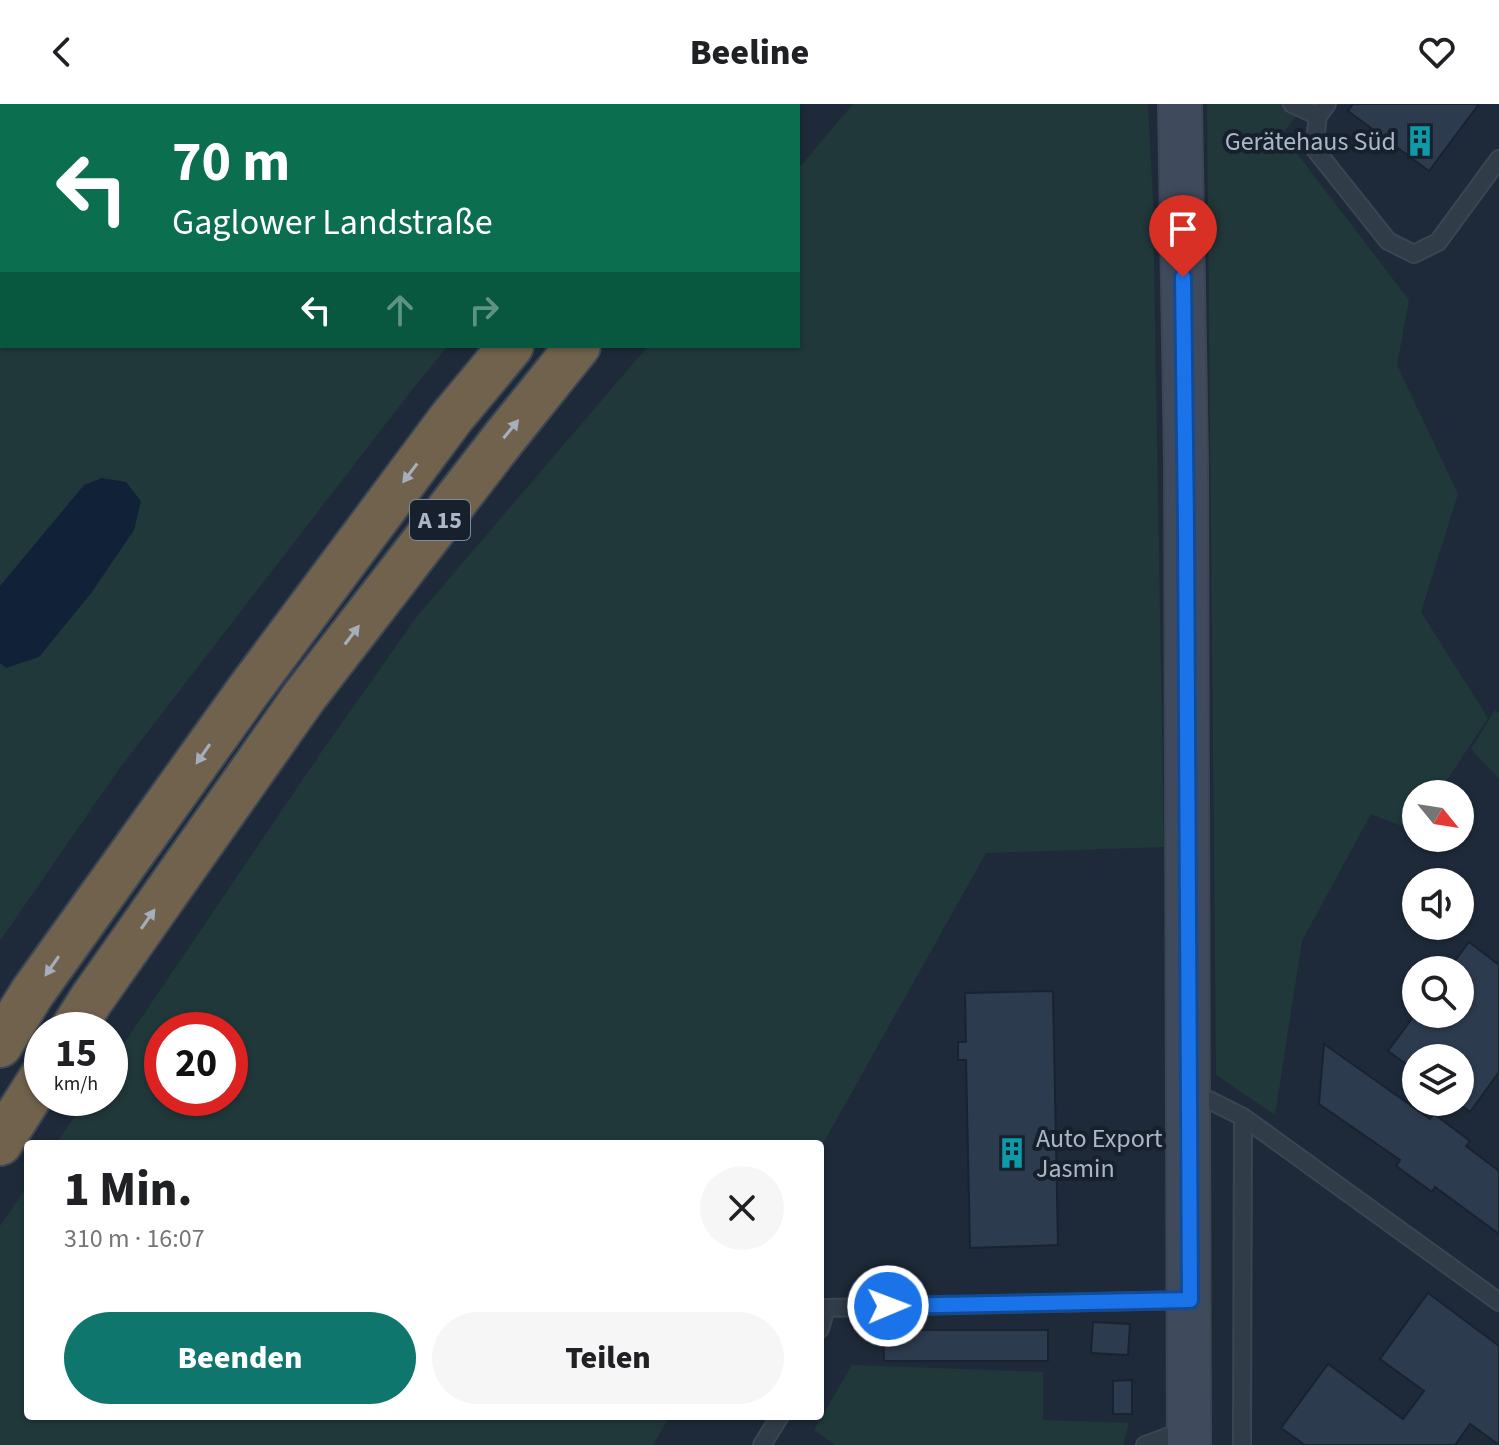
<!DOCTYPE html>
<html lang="de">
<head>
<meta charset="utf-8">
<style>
	body { margin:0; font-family:"Source Sans 3",sans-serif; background:#f6f6f6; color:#202124; height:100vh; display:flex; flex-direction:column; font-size:30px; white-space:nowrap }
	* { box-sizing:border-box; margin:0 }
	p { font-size:26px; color:#757577 }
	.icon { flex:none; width:44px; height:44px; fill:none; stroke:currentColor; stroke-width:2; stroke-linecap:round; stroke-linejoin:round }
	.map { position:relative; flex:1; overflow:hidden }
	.drawer { position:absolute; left:24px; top:1036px; width:800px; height:280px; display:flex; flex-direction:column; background:#fff; border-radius:8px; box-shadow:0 2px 6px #0004 }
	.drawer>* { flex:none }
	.banner { position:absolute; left:0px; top:0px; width:800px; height:244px; box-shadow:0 2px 6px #0004; background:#0b6e4f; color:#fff; overflow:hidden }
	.needle { width:52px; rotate:120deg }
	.buttons { position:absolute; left:1402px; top:676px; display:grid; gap:16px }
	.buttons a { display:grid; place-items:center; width:72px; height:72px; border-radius:50%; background:#fff; box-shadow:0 2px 6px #0004; font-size:40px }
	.speed { position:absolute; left:24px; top:908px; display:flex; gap:16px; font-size:40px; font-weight:700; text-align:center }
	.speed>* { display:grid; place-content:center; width:104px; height:104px; border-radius:50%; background:#fff; box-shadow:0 2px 6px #0004; line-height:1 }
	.speed small { font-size:20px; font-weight:400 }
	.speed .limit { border:12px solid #d22; background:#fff; color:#111 }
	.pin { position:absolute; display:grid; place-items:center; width:68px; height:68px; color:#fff; margin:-82px -34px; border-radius:50% 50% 50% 0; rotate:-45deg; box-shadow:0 0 8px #0007 }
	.pin .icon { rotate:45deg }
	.me { position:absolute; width:88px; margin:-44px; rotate:89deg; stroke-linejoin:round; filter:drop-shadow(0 0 6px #0008) }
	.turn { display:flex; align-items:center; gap:28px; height:168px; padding:0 40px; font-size:36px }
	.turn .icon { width:104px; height:104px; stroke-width:2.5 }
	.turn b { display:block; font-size:56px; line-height:68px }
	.lanes { display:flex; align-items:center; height:76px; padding:0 40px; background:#0003; justify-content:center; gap:40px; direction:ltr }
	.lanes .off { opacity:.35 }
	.round { display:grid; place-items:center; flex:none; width:84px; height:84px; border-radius:42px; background:#f6f6f6 }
	.head { display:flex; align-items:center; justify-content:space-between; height:136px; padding:0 40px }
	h1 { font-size:48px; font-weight:800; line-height:60px }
	.action { display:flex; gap:16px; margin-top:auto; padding:16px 40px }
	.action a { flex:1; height:92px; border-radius:48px; background:#0f766e; color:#fff; font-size:32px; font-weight:800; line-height:92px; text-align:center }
	.action a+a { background:#f6f6f6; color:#202124 }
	header { display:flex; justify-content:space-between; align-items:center; height:104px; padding:0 40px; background:#fff; font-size:36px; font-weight:800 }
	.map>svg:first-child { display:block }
	.green { fill:#20383a; fill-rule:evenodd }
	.water { fill:#112137 }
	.building { fill:#2c3b4e; stroke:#192330; stroke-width:2 }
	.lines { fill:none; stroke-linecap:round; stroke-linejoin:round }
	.lane-casing { stroke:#3b4553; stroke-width:20 }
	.secondary-casing { stroke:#3b4553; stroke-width:46 }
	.highway-casing { stroke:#3c4654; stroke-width:48 }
	.lane { stroke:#313c49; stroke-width:16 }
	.secondary { stroke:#3f4b5d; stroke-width:42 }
	.highway { stroke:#70624d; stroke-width:44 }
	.oneway { fill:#a5aebb }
	.route-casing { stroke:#114b97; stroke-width:20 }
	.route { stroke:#1a73e8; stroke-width:14 }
	.labels { text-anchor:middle; stroke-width:8; stroke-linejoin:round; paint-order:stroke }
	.shield { fill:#17212e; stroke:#7f8999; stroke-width:2 }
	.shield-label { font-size:24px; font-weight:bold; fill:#abb6c7 }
	.poi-label { font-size:26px; fill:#abb6c7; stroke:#17212e; text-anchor:end }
</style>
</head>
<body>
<header><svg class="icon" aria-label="back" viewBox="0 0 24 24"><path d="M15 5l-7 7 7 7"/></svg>Beeline<svg class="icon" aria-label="heart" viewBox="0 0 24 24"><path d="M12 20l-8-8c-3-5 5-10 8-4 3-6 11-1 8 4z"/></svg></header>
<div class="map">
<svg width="1499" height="1341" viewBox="0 0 1499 1341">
	<rect width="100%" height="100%" fill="#1e2a39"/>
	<!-- green -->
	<path class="green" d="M0 0H651L650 2H2V242H448L415 282 119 665 0 837Z
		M853 0H1148L1153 98 1164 743 986 749 820 1045V1040H56L87 994H110V960L320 650 418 511 648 242H798V65ZM230 926V994H162V926Z
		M1207 0H1306L1282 30 1409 196 1397 261 1458 390 1421 508 1488 614 1438 690H1416V725L1414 727 1371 710 1302 837 1275 1011 1216 971Z
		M1495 606 1499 609V675L1471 645Z
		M28 1081V1312H670L653 1341H0V1122Z
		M852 1261 1043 1268V1316L1129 1319 1123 1341H835L814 1326Z"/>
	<!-- water -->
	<path class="water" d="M102 374 126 378 141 397 134 426 92 488 39 553 6 564 0 559V482L84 381Z"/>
	<!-- building -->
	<path class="building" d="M1353 0H1479L1429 67 1348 7Z
		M1469 838 1499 861V968L1470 1008 1457 998H1460V954H1416V967L1388 947 1416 909 1460 910V866H1448Z
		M1053 887 1058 1141 970 1144 966 956H958V938H966L965 889Z
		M1324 940 1430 1015 1434 1010 1470 1037 1466 1042 1499 1067V1130L1435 1083 1432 1088 1396 1062 1400 1056 1319 1000Z
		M1428 1189 1499 1242V1341L1470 1320 1455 1341H1305L1281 1324 1328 1260 1403 1315 1424 1287 1380 1255Z
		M1093 1218 1130 1220 1128 1251 1091 1249Z
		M883 1226H1048V1257H884Z
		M1132 1276V1310H1113V1277Z"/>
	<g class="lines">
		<defs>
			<path id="lane" d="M1292 0 1318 12
				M1327 0 1318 12 1314 44 1388 137 1414 150 1438 138 1499 55
				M1190 996H1209L1243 1013 1499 1198
				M820 1225 826 1204 1188 1196
				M762 1341 780 1312
				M1145 1341 1188 1325
				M1242 1341 1243 1013"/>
			<path id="secondary" d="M1180 0 1186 359 1189 1341"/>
			<path id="highway" d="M709 2 711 0
				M772 2 774 0
				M72 926 91 896 304 593 504 334 578 242
				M0 941 32 889 248 587 452 313 511 242
				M0 1039 42 973"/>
		</defs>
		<!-- lane casing -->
		<use href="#lane" class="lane-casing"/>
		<!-- secondary casing -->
		<use href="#secondary" class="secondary-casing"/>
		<!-- highway casing -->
		<use href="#highway" class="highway-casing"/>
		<!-- lane -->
		<use href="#lane" class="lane"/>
		<!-- secondary -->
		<use href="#secondary" class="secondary"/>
		<!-- highway -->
		<use href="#highway" class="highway"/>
	</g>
	<!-- one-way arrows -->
	<defs><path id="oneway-solid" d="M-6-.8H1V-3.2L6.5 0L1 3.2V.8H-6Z" transform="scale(2)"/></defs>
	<g class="oneway">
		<use href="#oneway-solid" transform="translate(511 325) rotate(-51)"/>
		<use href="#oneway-solid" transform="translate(410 369) rotate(127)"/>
		<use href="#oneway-solid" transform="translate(352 531) rotate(-53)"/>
		<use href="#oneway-solid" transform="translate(203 650) rotate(125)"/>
		<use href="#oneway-solid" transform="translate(148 815) rotate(-55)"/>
		<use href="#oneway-solid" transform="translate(52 862) rotate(125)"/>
	</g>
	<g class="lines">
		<defs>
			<path id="route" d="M888 1202 1190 1196 1186 423 1183 173"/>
		</defs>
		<!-- route casing -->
		<use href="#route" class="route-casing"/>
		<!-- route -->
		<use href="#route" class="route"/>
	</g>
	<!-- icons -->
	<defs>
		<symbol id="building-bare" viewBox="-9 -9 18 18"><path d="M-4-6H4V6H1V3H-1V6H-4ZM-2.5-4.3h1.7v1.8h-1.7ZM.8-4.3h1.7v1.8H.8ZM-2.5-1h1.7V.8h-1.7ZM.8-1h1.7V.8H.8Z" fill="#0f9aa8" stroke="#17212e" stroke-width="2.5" paint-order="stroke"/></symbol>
	</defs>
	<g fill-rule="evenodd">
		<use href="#building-bare" x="1398" y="15" width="44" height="44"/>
		<use href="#building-bare" x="990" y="1027" width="44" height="44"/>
	</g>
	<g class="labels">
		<!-- shield labels -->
		<rect class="shield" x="410" y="396" width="60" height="40" rx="6"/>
		<g class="shield-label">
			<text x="440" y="424">A 15</text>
		</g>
		<!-- poi labels -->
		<g class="poi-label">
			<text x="1396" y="46">Gerätehaus Süd</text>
			<text x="1036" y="1043" text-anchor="start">Auto Export<tspan x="1036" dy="30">Jasmin</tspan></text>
		</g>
	</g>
</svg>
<div class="buttons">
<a><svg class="needle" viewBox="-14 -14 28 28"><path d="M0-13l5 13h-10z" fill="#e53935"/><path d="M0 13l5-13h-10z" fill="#757577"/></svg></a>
<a><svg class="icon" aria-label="sound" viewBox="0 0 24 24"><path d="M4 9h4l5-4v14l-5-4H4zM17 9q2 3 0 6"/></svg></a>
<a><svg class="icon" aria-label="search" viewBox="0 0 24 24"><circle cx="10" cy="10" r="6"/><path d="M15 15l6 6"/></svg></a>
<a><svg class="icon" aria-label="layers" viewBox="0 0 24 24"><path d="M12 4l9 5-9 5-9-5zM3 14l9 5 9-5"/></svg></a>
</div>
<div class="speed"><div>15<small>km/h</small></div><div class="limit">20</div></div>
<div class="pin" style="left:1183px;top:173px;background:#d93025"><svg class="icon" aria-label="arrive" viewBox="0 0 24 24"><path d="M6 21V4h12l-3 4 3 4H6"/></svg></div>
<svg class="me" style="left:888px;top:1202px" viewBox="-20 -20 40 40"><circle r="17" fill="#1a73e8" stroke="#fff" stroke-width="3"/><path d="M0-11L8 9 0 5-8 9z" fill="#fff"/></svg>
<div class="banner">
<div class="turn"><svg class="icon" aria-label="left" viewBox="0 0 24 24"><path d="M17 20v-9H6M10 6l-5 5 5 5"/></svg><div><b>70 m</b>Gaglower Landstraße</div></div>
<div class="lanes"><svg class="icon" aria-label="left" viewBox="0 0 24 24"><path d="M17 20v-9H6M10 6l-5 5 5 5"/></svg><svg class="icon off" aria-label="ahead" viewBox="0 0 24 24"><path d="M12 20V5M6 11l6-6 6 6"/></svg><svg class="icon off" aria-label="right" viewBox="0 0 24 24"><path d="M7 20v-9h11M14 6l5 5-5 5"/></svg></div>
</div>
<section class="drawer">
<div class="head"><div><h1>1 Min.</h1><p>310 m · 16:07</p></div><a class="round"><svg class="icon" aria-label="close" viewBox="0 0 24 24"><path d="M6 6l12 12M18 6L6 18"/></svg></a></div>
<div class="action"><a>Beenden</a><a>Teilen</a></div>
</section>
</div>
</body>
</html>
